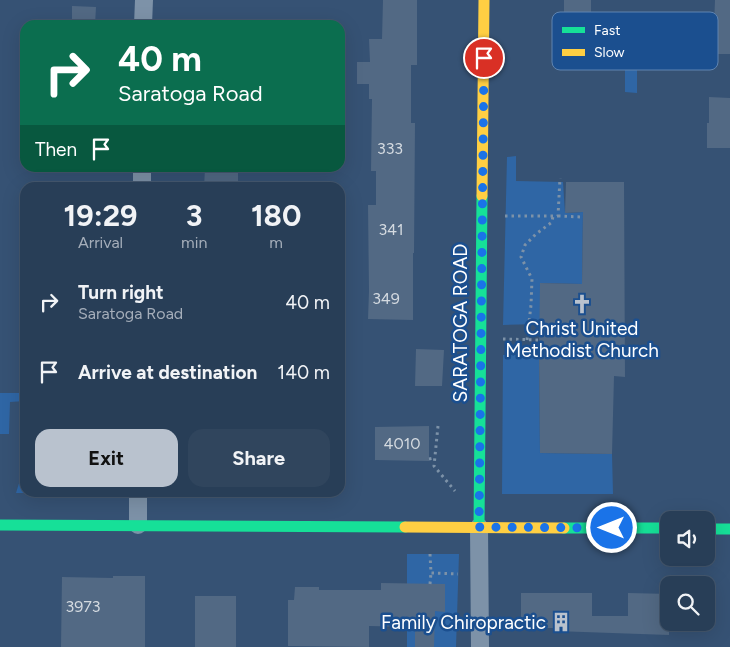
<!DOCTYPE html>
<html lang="en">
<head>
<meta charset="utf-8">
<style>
	body { margin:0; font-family:Figtree,sans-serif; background:#30455d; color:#f1f3f6; height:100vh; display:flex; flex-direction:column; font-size:19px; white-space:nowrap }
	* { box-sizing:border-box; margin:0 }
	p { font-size:16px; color:#a5aeba }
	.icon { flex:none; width:28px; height:28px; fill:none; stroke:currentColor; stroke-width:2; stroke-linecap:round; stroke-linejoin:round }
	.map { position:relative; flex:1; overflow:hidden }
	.sheet { position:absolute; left:20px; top:182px; width:325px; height:315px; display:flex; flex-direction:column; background:#283e57; border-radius:15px; box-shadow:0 5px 20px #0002,0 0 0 1px #44576d }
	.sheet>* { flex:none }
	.hud { position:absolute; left:20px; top:20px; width:325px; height:152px; border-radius:15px; box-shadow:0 5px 20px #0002,0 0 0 1px #44576d; background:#0b6e4f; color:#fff; overflow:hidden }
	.controls { position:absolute; left:660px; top:511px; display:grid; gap:10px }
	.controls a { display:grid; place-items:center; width:55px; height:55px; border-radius:10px; background:#283e57; box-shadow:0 5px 20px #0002,0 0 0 1px #44576d; font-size:25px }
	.pin { position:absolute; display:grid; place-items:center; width:42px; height:42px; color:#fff; margin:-21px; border:2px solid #fff; border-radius:50%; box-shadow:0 1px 5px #0007 }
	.me { position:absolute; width:55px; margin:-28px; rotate:270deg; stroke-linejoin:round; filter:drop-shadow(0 0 4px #0008) }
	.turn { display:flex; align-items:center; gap:18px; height:105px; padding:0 15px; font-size:22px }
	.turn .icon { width:65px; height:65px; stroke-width:2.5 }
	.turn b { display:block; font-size:35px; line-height:42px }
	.then { display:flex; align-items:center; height:48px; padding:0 15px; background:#0003; gap:10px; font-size:19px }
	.eta { display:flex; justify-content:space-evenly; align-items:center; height:85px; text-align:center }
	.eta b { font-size:30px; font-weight:700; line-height:35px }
	.button { display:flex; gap:10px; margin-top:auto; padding:10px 15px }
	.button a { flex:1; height:58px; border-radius:15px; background:#b9c2ce; color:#111; font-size:20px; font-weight:700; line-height:58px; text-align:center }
	.button a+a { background:#30455d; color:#f1f3f6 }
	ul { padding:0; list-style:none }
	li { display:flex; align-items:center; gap:15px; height:70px; padding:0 15px }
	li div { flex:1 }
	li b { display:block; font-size:19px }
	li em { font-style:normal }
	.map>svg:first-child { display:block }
	.green { fill:#2f66a5 }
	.building { fill:#526984 }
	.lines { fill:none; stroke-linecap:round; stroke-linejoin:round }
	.path { stroke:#7d92a8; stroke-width:3; stroke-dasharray:2.5 4; stroke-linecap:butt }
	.street { stroke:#7d92a8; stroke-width:18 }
	.fast { stroke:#16e098; stroke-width:11 }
	.slow { stroke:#ffcf43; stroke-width:11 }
	.route { stroke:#1a73e8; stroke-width:9; stroke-dasharray:0 16.2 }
	.labels { text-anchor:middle; stroke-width:5; stroke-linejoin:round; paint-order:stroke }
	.number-label { font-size:16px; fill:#d4dae0 }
	.street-label { font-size:19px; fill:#fff; stroke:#1b4f8f }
	.poi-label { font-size:19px; fill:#fff; stroke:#1b4f8f }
	.key { fill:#1b4f8f; stroke:#5f84b1; stroke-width:1 }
	.key-label { font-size:14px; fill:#fff }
</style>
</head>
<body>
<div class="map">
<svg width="730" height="647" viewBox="0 0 730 647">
	<rect width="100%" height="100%" fill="#365274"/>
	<!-- green -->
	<path class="green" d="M625 45H637V93L625 92Z
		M516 156V181L563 182 565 213 583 212 582 284 541 283 540 324 503 325 507 157Z
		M503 355H539L540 453 612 454 613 494H502Z
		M0 393H25V401L10 402 9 434H0Z
		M20 480H25V492H121V493H16Z
		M407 554H459L456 647H407Z"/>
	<!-- building -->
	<path class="building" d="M383 0H417V65H411V123H415L414 253H413V320L368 319 369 291 368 205H376V171H371L372 99H369V84H357V62H370L369 39H382Z
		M564 0H591V19H564Z
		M715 0H730V54H713Z
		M72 6 96 7 95 25H72Z
		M709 97 730 98V148H707V123H709Z
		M205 168H238V188H204Z
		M566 182H624L625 377 614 376 612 454 540 453 539 355 540 283 582 284 583 212 565 213Z
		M416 349 444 350 442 386H415Z
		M429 426V461L375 460V427Z
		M113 576H145V647H61L62 577 113 578Z
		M381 583 445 584V612L435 611 434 647H415V627L369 626V647L288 646V600H294L295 587H319V590H381Z
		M521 593H592V616H628V593L669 594V635L555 631V628H521Z
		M195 596H236V647H195Z"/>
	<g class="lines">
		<!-- path -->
		<path class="path" d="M505 216H558L560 178
			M558 216 582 217
			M503 339 540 340
			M527 340 531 305 532 279 521 257 525 245 536 234 552 222 553 216
			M438 426 434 466 455 491
			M429 459 435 458
			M430 554 431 573 458 574
			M430 584 431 573"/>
		<!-- street -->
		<path class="street" d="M143 25 144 0
			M142 188V168
			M138 525V492
			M479 527 480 647"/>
		<!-- fast -->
		<path class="fast" d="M0 525 405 527
			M479 527 482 196
			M564 528H669
			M706 529H730"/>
		<!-- slow -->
		<path class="slow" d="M482 196 484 0
			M405 527 564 528"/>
	</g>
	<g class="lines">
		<!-- route -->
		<path class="route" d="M484 58 479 527 612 528"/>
	</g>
	<!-- icons -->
	<defs>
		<symbol id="church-bare" viewBox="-9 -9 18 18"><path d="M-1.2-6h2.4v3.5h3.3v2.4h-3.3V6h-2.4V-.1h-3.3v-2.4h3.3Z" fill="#b9c2ce" stroke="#1b4f8f" stroke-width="2.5" paint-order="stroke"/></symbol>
		<symbol id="building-bare" viewBox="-9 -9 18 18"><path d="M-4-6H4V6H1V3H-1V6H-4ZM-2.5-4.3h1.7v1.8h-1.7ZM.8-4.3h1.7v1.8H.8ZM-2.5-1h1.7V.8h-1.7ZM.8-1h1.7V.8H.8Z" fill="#b9c2ce" stroke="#1b4f8f" stroke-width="2.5" paint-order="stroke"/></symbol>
	</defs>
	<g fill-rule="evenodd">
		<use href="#church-bare" x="568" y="290" width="28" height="28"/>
		<use href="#building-bare" x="547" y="608" width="28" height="28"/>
	</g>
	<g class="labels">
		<!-- number labels -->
		<g class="number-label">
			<text x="390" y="154">333</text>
			<text x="391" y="235">341</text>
			<text x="386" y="304">349</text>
			<text x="402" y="449">4010</text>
			<text x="83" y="612">3973</text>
		</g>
		<!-- street labels -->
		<g class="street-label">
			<text transform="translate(460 323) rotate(-90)" y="7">SARATOGA ROAD</text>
		</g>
		<!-- poi labels -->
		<g class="poi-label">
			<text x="582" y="335">Christ United<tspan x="582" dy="22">Methodist Church</tspan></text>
			<text x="546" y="629" text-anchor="end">Family Chiropractic</text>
		</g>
	</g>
	<!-- legend -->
	<rect x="552" y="12" width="166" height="58" rx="8" class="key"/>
	<rect x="562" y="27" width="23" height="6" fill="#16e098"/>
	<rect x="562" y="49" width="23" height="7" fill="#ffcf43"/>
	<g class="key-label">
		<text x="594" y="35">Fast</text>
		<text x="594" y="57">Slow</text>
	</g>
</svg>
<div class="controls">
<a><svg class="icon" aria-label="sound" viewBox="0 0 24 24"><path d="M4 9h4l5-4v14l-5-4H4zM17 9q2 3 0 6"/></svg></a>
<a><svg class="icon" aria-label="search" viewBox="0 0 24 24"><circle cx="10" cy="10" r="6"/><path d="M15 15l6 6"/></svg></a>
</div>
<div class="pin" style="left:484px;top:58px;background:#d93025"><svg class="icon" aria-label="arrive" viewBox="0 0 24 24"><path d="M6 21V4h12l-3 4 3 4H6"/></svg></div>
<svg class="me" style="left:612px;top:528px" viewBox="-20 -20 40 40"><circle r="17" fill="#1a73e8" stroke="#fff" stroke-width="3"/><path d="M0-11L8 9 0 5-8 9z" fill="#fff"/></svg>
<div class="hud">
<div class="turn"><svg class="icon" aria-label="right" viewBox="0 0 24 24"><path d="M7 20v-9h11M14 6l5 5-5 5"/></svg><div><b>40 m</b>Saratoga Road</div></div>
<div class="then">Then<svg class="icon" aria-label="arrive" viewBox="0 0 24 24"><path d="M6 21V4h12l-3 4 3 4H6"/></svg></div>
</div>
<section class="sheet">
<div class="eta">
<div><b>19:29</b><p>Arrival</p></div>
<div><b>3</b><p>min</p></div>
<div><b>180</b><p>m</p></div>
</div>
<ul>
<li><svg class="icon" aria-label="right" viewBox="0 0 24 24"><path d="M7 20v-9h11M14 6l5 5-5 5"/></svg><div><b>Turn right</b><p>Saratoga Road</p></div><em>40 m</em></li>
<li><svg class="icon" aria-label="arrive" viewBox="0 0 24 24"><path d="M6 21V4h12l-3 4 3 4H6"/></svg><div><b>Arrive at destination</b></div><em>140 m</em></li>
</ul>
<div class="button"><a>Exit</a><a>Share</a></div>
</section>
</div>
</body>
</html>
